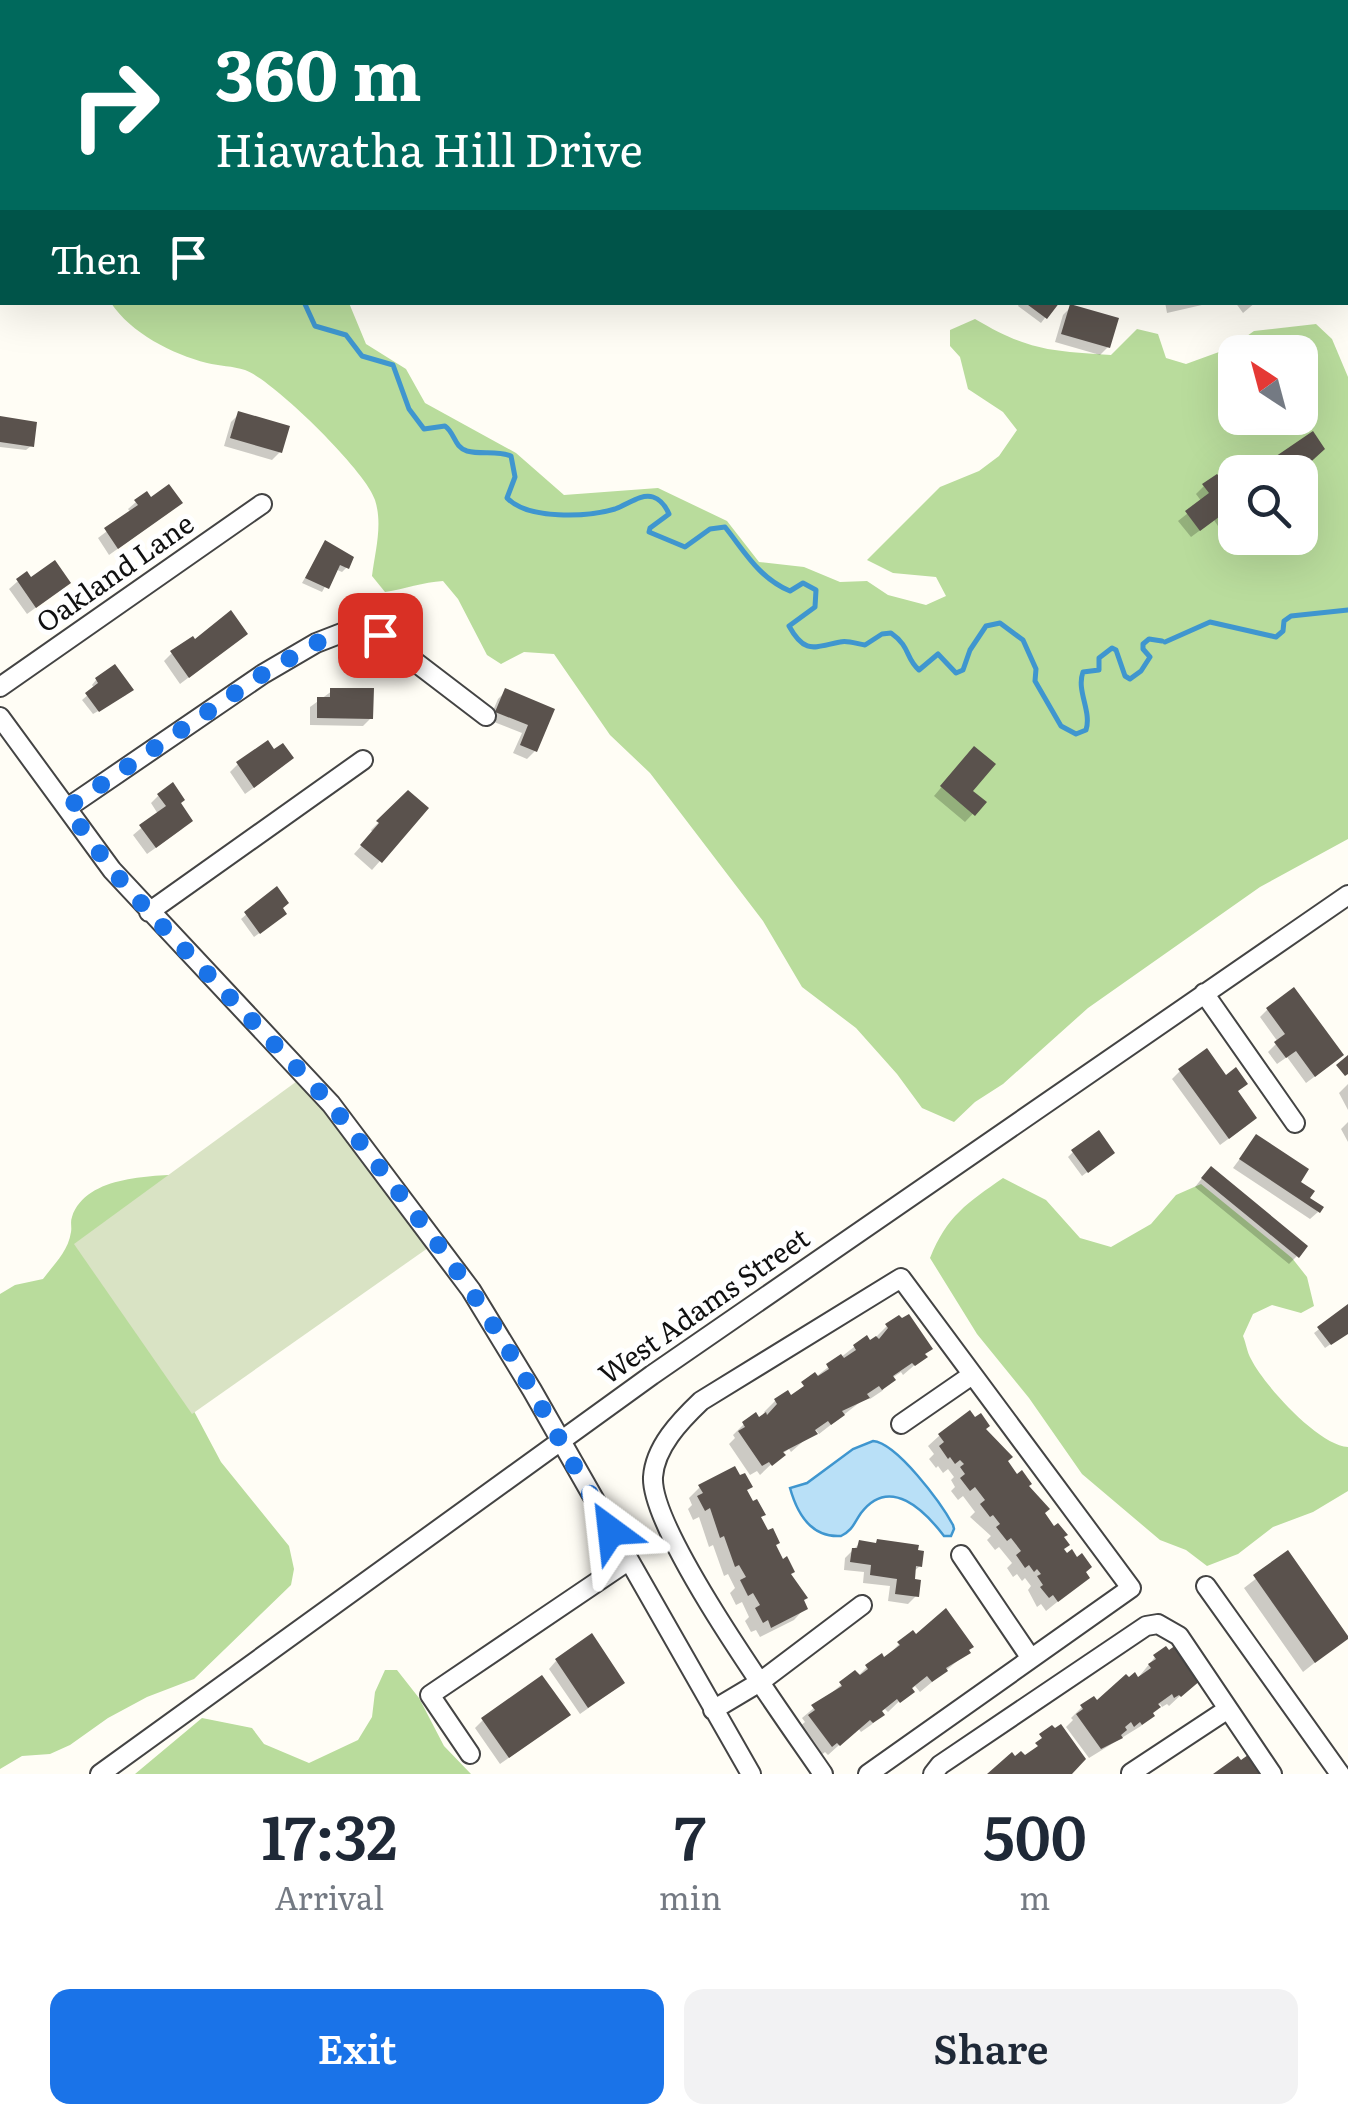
<!DOCTYPE html>
<html lang="en">
<head>
<meta charset="utf-8">
<style>
	body { margin:0; font-family:Literata,serif; background:#f2f2f3; color:#1f2937; height:100vh; display:flex; flex-direction:column; font-size:38px; white-space:nowrap }
	* { box-sizing:border-box; margin:0 }
	p { font-size:32px; color:#747a83 }
	.icon { flex:none; width:55px; height:55px; fill:none; stroke:currentColor; stroke-width:2; stroke-linecap:round; stroke-linejoin:round }
	.map { position:relative; height:1774px; overflow:hidden }
	.panel { display:flex; flex-direction:column; background:#fff; flex:1 }
	.panel>* { flex:none }
	.hud { position:absolute; left:0px; top:0px; width:1350px; height:305px; box-shadow:0 10px 40px #0002; background:#00695c; color:#fff; overflow:hidden }
	.needle { width:65px; rotate:324deg }
	.tools { position:absolute; left:1218px; top:335px; display:grid; gap:20px }
	.tools a { display:grid; place-items:center; width:100px; height:100px; border-radius:20px; background:#fff; box-shadow:0 10px 40px #0002; font-size:50px }
	.pin { position:absolute; display:grid; place-items:center; width:85px; height:85px; color:#fff; margin:-42px; border-radius:20px; box-shadow:0 5px 15px #0006 }
	.me { position:absolute; width:110px; margin:-55px; rotate:330deg; stroke-linejoin:round; filter:drop-shadow(0 0 8px #0008) }
	.turn { display:flex; align-items:center; gap:35px; height:210px; padding:0 50px; font-size:45px }
	.turn .icon { width:130px; height:130px; stroke-width:2.5 }
	.turn b { display:block; font-size:70px; line-height:85px }
	.then { display:flex; align-items:center; height:95px; padding:0 50px; background:#0003; gap:20px; font-size:38px }
	.eta { display:flex; justify-content:space-evenly; align-items:center; height:170px; text-align:center }
	.eta b { font-size:60px; font-weight:600; line-height:70px }
	.action { display:flex; gap:20px; margin-top:auto; padding:20px 50px }
	.action a { flex:1; height:115px; border-radius:20px; background:#1a73e8; color:#fff; font-size:40px; font-weight:600; line-height:115px; text-align:center }
	.action a+a { background:#f2f2f3; color:#1f2937 }
	.map>svg:first-child { display:block }
	.forest { fill:#b9dc9c; fill-rule:evenodd }
	.cemetery { fill:#d9e3c4 }
	.water { fill:#b9e0f7; stroke:#3f96cf; stroke-width:2.5 }
	.shadow { fill:#0003 }
	.lines { fill:none; stroke-linecap:round; stroke-linejoin:round }
	.stream { stroke:#3f96cf; stroke-width:5 }
	.building { fill:#5a524d }
	.minor-casing { stroke:#444; stroke-width:22 }
	.minor { stroke:#fff; stroke-width:18 }
	.route { stroke:#1a73e8; stroke-width:18; stroke-dasharray:0 32.4 }
	.labels { text-anchor:middle; stroke-width:10; stroke-linejoin:round; paint-order:stroke }
	.street-label { font-size:28px; fill:#111; stroke:#fff }
</style>
</head>
<body>
<div class="map">
<svg width="1348" height="1774" viewBox="0 0 1348 1774">
	<rect width="100%" height="100%" fill="#fffdf5"/>
	<!-- forest -->
	<path class="forest" d="M111 303H349L366 344 406 369 425 403 516 453 564 495 658 488 727 521 759 562 804 567 840 582 867 581 888 595 926 605 946 596 936 577 893 573 867 560 940 487 979 471 999 456 1017 430 1003 412 968 389 960 357 950 346V330L975 319C1029 351 1051 351 1111 355L1137 329 1158 334 1166 358 1186 364 1230 348 1254 331 1316 324 1332 339 1348 377V839L1260 887 1088 1008 1003 1084 975 1102 954 1122 922 1108 897 1074 856 1028 802 987 763 921 650 773 610 735 554 654 524 652 501 664 487 655 458 599 443 581C423 582 405 589 385 592L372 576C375 551 383 525 375 500 367 472 272 379 245 370 233 366 219 366 207 363 172 354 131 333 111 303ZM1235 352H1300V418H1235ZM1235 472H1300V538H1235Z
		M191 1174 179 1383 221 1462 289 1546 294 1569 291 1585 194 1679 147 1697 108 1718 70 1745 50 1754 22 1756 0 1769V1294L15 1285 43 1279C54 1264 68 1252 71 1232 72 1227 70 1222 72 1217 86 1174 156 1176 191 1174Z
		M1003 1178 1046 1200 1080 1238 1111 1247 1151 1224 1176 1195 1201 1184 1292 1258 1307 1277 1314 1306 1301 1313 1272 1305 1253 1314 1243 1336C1246 1343 1247 1352 1251 1359 1264 1385 1318 1445 1348 1447V1491L1313 1512 1273 1527 1238 1554 1207 1566 1186 1550 1160 1540 1082 1474 1029 1398 977 1334 930 1258C947 1216 967 1203 1003 1178Z
		M385 1670H397L419 1698 444 1746 471 1774H135L202 1718 252 1728 264 1744 309 1763 358 1740 372 1717 375 1692Z"/>
	<!-- cemetery -->
	<path class="cemetery" d="M304 1076 435 1243 192 1414 74 1244Z"/>
	<!-- water -->
	<path class="water" d="M873 1441C897 1443 941 1503 953 1525L954 1529 951 1536H944C925 1511 890 1475 861 1513 854 1523 853 1530 841 1536 811 1538 797 1513 790 1488L807 1483 853 1449Z"/>
	<!-- shadow -->
	<path class="shadow" d="M259 0H327L256 2Z
		M1053 0H1120L1118 2Z
		M1020 302H1057L1041 323 1018 306Z
		M1165 302H1215L1167 313Z
		M1235 302H1256L1243 313Z
		M1071 307 1108 347 1100 355 1055 342 1063 315Z
		M239 414 280 452 272 460 224 446 231 422Z
		M0 419 31 446 26 450 0 447Z
		M1315 458 1302 469 1300 480V472L1263 471 1271 463Z
		M1204 486 1235 497V522L1222 532 1214 520 1191 537 1178 521 1202 502 1196 494Z
		M150 500 171 511 109 555 98 538 131 513 128 509 136 502Z
		M325 543 347 567 342 572 335 569 322 592 302 583Z
		M26 574 31 580 60 590 27 614 9 589Z
		M237 641 180 684 164 661 172 653Z
		M96 680 126 695 93 714 82 700 95 689 92 685Z
		M332 691 371 718 363 726 310 725V707Z
		M506 691 552 710 535 751 527 759 513 753 522 733 489 720 498 699Z
		M966 758 970 791 983 803 965 822 934 796Z
		M238 764 283 766 245 794 230 772Z
		M408 793 426 809 372 870 354 854 373 833 371 830Z
		M158 796 178 803 182 829 147 854 133 835 158 814 151 803Z
		M276 889 279 919 254 937 241 919Z
		M1268 1009 1333 1063 1306 1083 1287 1057 1277 1064 1268 1052 1278 1042 1260 1017Z
		M1180 1071 1236 1092 1246 1126 1220 1145 1172 1079Z
		M1348 1084V1110L1339 1093Z
		M1348 1122V1142L1341 1129Z
		M1256 1137 1318 1212 1310 1219 1233 1168Z
		M1073 1152 1107 1157 1082 1176 1068 1157Z
		M1203 1177 1297 1256 1289 1264 1195 1187Z
		M1348 1307V1332L1325 1348 1314 1333Z
		M887 1326 924 1357 903 1375 901 1372 892 1378 882 1391 870 1399 868 1396 819 1434 816 1430 791 1452 789 1449 782 1454 760 1475 757 1471 750 1475 729 1444 735 1438 733 1435 744 1424 766 1415 764 1412 775 1401 787 1393 790 1397 854 1347 869 1344Z
		M983 1429 1025 1487 1062 1549 1087 1578 1046 1611 1041 1604 1037 1607 1028 1590 1031 1586 1025 1578 1022 1581 1017 1574 1013 1577 1007 1568 1012 1563 999 1547 995 1550 987 1540 991 1536 970 1517 975 1512 963 1496 958 1500 951 1491 955 1487 951 1480 954 1477 948 1469 943 1473 938 1466 936 1468 929 1459 934 1454 928 1446 939 1436Z
		M700 1487 745 1491 805 1608 794 1620 760 1637 756 1630 751 1632 745 1621 749 1617 742 1602 736 1605 730 1593 735 1588 728 1574 724 1576 713 1545 709 1547 699 1517 693 1520 688 1509 692 1505 689 1498Z
		M860 1543 874 1545 920 1566 913 1572 916 1596 908 1604 888 1601 890 1586 863 1583 864 1572 844 1570 845 1558Z
		M1288 1554 1346 1638 1303 1672 1244 1588Z
		M899 1644 967 1653 920 1692 915 1686 888 1712 885 1709 880 1712 882 1715 871 1725 861 1732 858 1728 828 1755 825 1752 820 1756 799 1727 805 1722 802 1718 855 1673 857 1677 867 1667 884 1660Z
		M1168 1653 1198 1679 1169 1706 1167 1704 1162 1707 1160 1704 1141 1726 1089 1758 1066 1727 1073 1720 1071 1718 1082 1707 1096 1704 1137 1679 1155 1657Z
		M556 1661 614 1690 580 1714 549 1669Z
		M483 1720 560 1722 500 1764 475 1728Z"/>
	<g class="lines">
		<!-- stream -->
		<path class="stream" d="M304 302 315 326 346 335 362 356 393 365 409 409 424 429 445 426C455 433 454 447 467 451 482 455 496 450 511 456L515 477 507 498C528 520 587 517 615 509 627 505 641 493 653 497 662 500 666 507 669 514L650 528 649 532 685 547 710 529 725 527C745 552 759 578 790 591L803 583 816 590 815 607 789 626C805 655 814 647 840 642 848 640 857 644 865 645L882 634 891 633C911 647 905 658 919 670L938 654 956 673 963 670 970 650 986 626 1000 623 1023 640 1036 669 1035 681 1061 726 1076 734 1086 730C1092 711 1076 691 1083 672L1099 670V658L1112 648 1116 650 1125 676 1130 679 1141 671 1150 657 1143 649V644L1149 639 1162 641
			M1165 642 1210 622 1276 637 1283 631 1284 621 1291 616 1348 610"/>
	</g>
	<!-- building -->
	<path class="building" d="M1024 302H1060L1047 319Z
		M1070 304 1119 318 1110 348 1061 334Z
		M238 411 290 426 282 453 230 438Z
		M0 416 37 422 34 447 0 442Z
		M1313 431 1325 449 1304 468 1309 475 1300 481V472H1277L1269 461Z
		M1217 474 1235 493V523L1231 526 1223 514 1200 531 1185 511 1209 493 1202 484Z
		M169 484 183 503 118 549 104 528 138 505 134 500 147 491 151 497Z
		M325 540 354 557 349 569 340 565 329 589 305 578Z
		M55 560 71 583 36 608 16 579 27 571 31 577Z
		M231 610 248 634 189 678 170 651 193 636 195 639Z
		M115 664 134 690 99 712 85 693 98 683 95 678Z
		M330 688H374L373 719 317 718V697H330Z
		M505 688 555 709 537 752 520 745 528 725 495 712Z
		M268 740 274 749 283 743 294 758 254 788 236 762Z
		M974 746 996 764 973 791 987 802 975 816 940 786Z
		M173 782 185 800 181 803 193 821 156 848 139 825 166 806 157 794Z
		M408 790 429 808 382 863 360 845 379 823 376 821Z
		M277 886 289 903 283 908 287 914 260 934 244 912Z
		M1294 987 1344 1055 1315 1077 1296 1051 1286 1058 1274 1042 1285 1034 1266 1008Z
		M1207 1048 1226 1075 1236 1067 1248 1084 1238 1091 1257 1118 1229 1139 1178 1069Z
		M1348 1055V1074L1345 1076 1336 1065Z
		M1099 1130 1115 1153 1088 1173 1071 1150Z
		M1256 1134 1309 1169 1301 1182 1315 1191 1310 1198 1324 1207 1320 1213 1239 1159Z
		M1211 1166 1308 1246 1299 1258 1201 1178Z
		M1348 1304V1334L1331 1345 1317 1327Z
		M909 1314 933 1349 925 1354 928 1357 915 1366 912 1363 893 1376 896 1380 882 1390 879 1386 867 1394 870 1398 842 1411 845 1415 831 1425 828 1421 815 1430 818 1434 783 1452 786 1455 772 1466 769 1462 762 1466 738 1431 745 1427 742 1422 756 1412 759 1417 766 1412 767 1415 777 1404 774 1399 788 1390 791 1395 804 1386 801 1382 815 1372 818 1376 829 1369 826 1364 841 1354 844 1358 856 1350 853 1345 867 1335 870 1340 876 1336 879 1339 888 1328 885 1324 899 1315 902 1318Z
		M970 1410 975 1417 981 1413 990 1426 986 1429 1013 1457 1008 1461 1017 1474 1022 1470 1032 1484 1029 1486 1050 1509 1045 1513 1054 1526 1058 1523 1068 1535 1064 1537 1070 1545 1064 1549 1067 1553 1072 1549 1077 1557 1082 1553 1092 1567 1086 1572 1090 1578 1058 1602 1053 1595 1049 1598 1040 1587 1043 1585 1037 1576 1041 1574 1037 1569 1034 1572 1029 1565 1025 1568 1016 1555 1021 1551 1011 1538 1007 1541 996 1527 1000 1524 993 1515 990 1517 980 1504 985 1500 975 1487 970 1491 960 1478 965 1474 960 1467 964 1464 960 1460 955 1464 950 1457 948 1459 939 1446 944 1442 938 1434Z
		M735 1466 740 1475 745 1473 753 1487 747 1490 753 1501 757 1499 766 1515 761 1517 768 1530 773 1528 780 1543 776 1545 783 1559 787 1556 795 1572 791 1574 808 1598 804 1600 808 1609 771 1628 768 1620 763 1623 755 1608 760 1605 753 1593 748 1596 740 1580 746 1577 739 1565 735 1567 724 1536 720 1538 710 1508 705 1511 697 1496 703 1493 698 1485Z
		M877 1539 919 1545 918 1550 924 1551 922 1567 916 1566 915 1579 921 1580 919 1597 895 1594 897 1579 870 1575 871 1565 850 1562 852 1548H857L859 1540 876 1543Z
		M1288 1550 1348 1636V1639L1315 1663 1253 1575Z
		M946 1608 974 1647 969 1650 971 1653 946 1668 948 1671 932 1682 927 1676 912 1688 915 1692 900 1703 897 1699 882 1711 885 1715 873 1723 870 1720 840 1746 837 1743 832 1747 808 1715 815 1710 811 1705 842 1686 839 1682 855 1670 860 1675 868 1669 865 1665 882 1653 884 1657 900 1645 897 1642 913 1630 916 1634Z
		M592 1633 625 1683 588 1708 555 1659Z
		M1176 1645 1201 1680 1181 1697 1179 1695 1174 1698 1172 1694 1158 1704 1161 1707 1153 1713 1155 1716 1142 1725 1140 1722 1134 1727 1131 1722 1125 1727 1127 1730 1121 1735 1123 1738 1101 1749 1076 1714 1083 1709 1080 1705 1094 1696 1097 1700 1126 1674 1129 1677 1135 1672 1138 1677 1151 1668 1148 1664 1156 1659 1153 1655 1166 1646 1169 1650Z
		M542 1675 571 1715 509 1758 481 1718Z
		M1061 1724 1086 1759 1072 1774H987L1012 1752 1015 1756 1021 1751 1025 1755 1038 1746 1035 1743 1042 1738 1039 1734 1052 1725 1055 1728Z
		M1248 1755 1262 1774H1213L1238 1756 1241 1760Z"/>
	<g class="lines">
		<defs>
			<path id="minor" d="M15 0 17 2
				M892 0 894 2
				M87 2 90 0
				M175 2 179 0
				M868 2 871 0
				M0 119 2 117
				M0 687 262 504
				M0 717 112 870 331 1104 471 1290 532 1390 751 1774
				M67 808 263 674 316 643 347 631 380 635 486 716
				M149 912 363 760
				M1204 993 1295 1123
				M901 1424 972 1375
				M961 1555 1030 1657
				M1206 1586 1340 1774
				M713 1710 760 1682 862 1605
				M470 1754 430 1695 628 1561
				M1131 1773 1228 1709
				M100 1774 652 1375 1348 895
				M823 1774C787 1721 650 1533 653 1477 655 1447 680 1421 701 1401L901 1278 1131 1588 868 1774
				M933 1774 940 1765 1146 1626 1158 1624 1179 1636 1272 1774"/>
		</defs>
		<!-- minor casing -->
		<use href="#minor" class="minor-casing"/>
		<!-- minor -->
		<use href="#minor" class="minor"/>
	</g>
	<g class="lines">
		<!-- route -->
		<path class="route" d="M380 635 347 631 316 643 263 674 67 808 112 870 149 912 331 1104C378 1167 429 1229 473 1294 524 1370 565 1452 611 1531"/>
	</g>
	<g class="labels">
		<!-- street labels -->
		<g class="street-label">
			<text transform="translate(115 573) rotate(-35)" y="10">Oakland Lane</text>
			<text transform="translate(704 1306) rotate(-35)" y="10">West Adams Street</text>
		</g>
	</g>
</svg>
<div class="tools">
<a><svg class="needle" viewBox="-14 -14 28 28"><path d="M0-13l5 13h-10z" fill="#e53935"/><path d="M0 13l5-13h-10z" fill="#747a83"/></svg></a>
<a><svg class="icon" aria-label="search" viewBox="0 0 24 24"><circle cx="10" cy="10" r="6"/><path d="M15 15l6 6"/></svg></a>
</div>
<div class="pin" style="left:380px;top:635px;background:#d93025"><svg class="icon" aria-label="arrive" viewBox="0 0 24 24"><path d="M6 21V4h12l-3 4 3 4H6"/></svg></div>
<svg class="me" style="left:611px;top:1531px" viewBox="-20 -20 40 40"><path d="M0-17L14 15 0 8-14 15z" fill="#1a73e8" stroke="#fff" stroke-width="4"/></svg>
<div class="hud">
<div class="turn"><svg class="icon" aria-label="right" viewBox="0 0 24 24"><path d="M7 20v-9h11M14 6l5 5-5 5"/></svg><div><b>360 m</b>Hiawatha Hill Drive</div></div>
<div class="then">Then<svg class="icon" aria-label="arrive" viewBox="0 0 24 24"><path d="M6 21V4h12l-3 4 3 4H6"/></svg></div>
</div>
</div>
<section class="panel">
<div class="eta">
<div><b>17:32</b><p>Arrival</p></div>
<div><b>7</b><p>min</p></div>
<div><b>500</b><p>m</p></div>
</div>
<div class="action"><a>Exit</a><a>Share</a></div>
</section>
</body>
</html>
